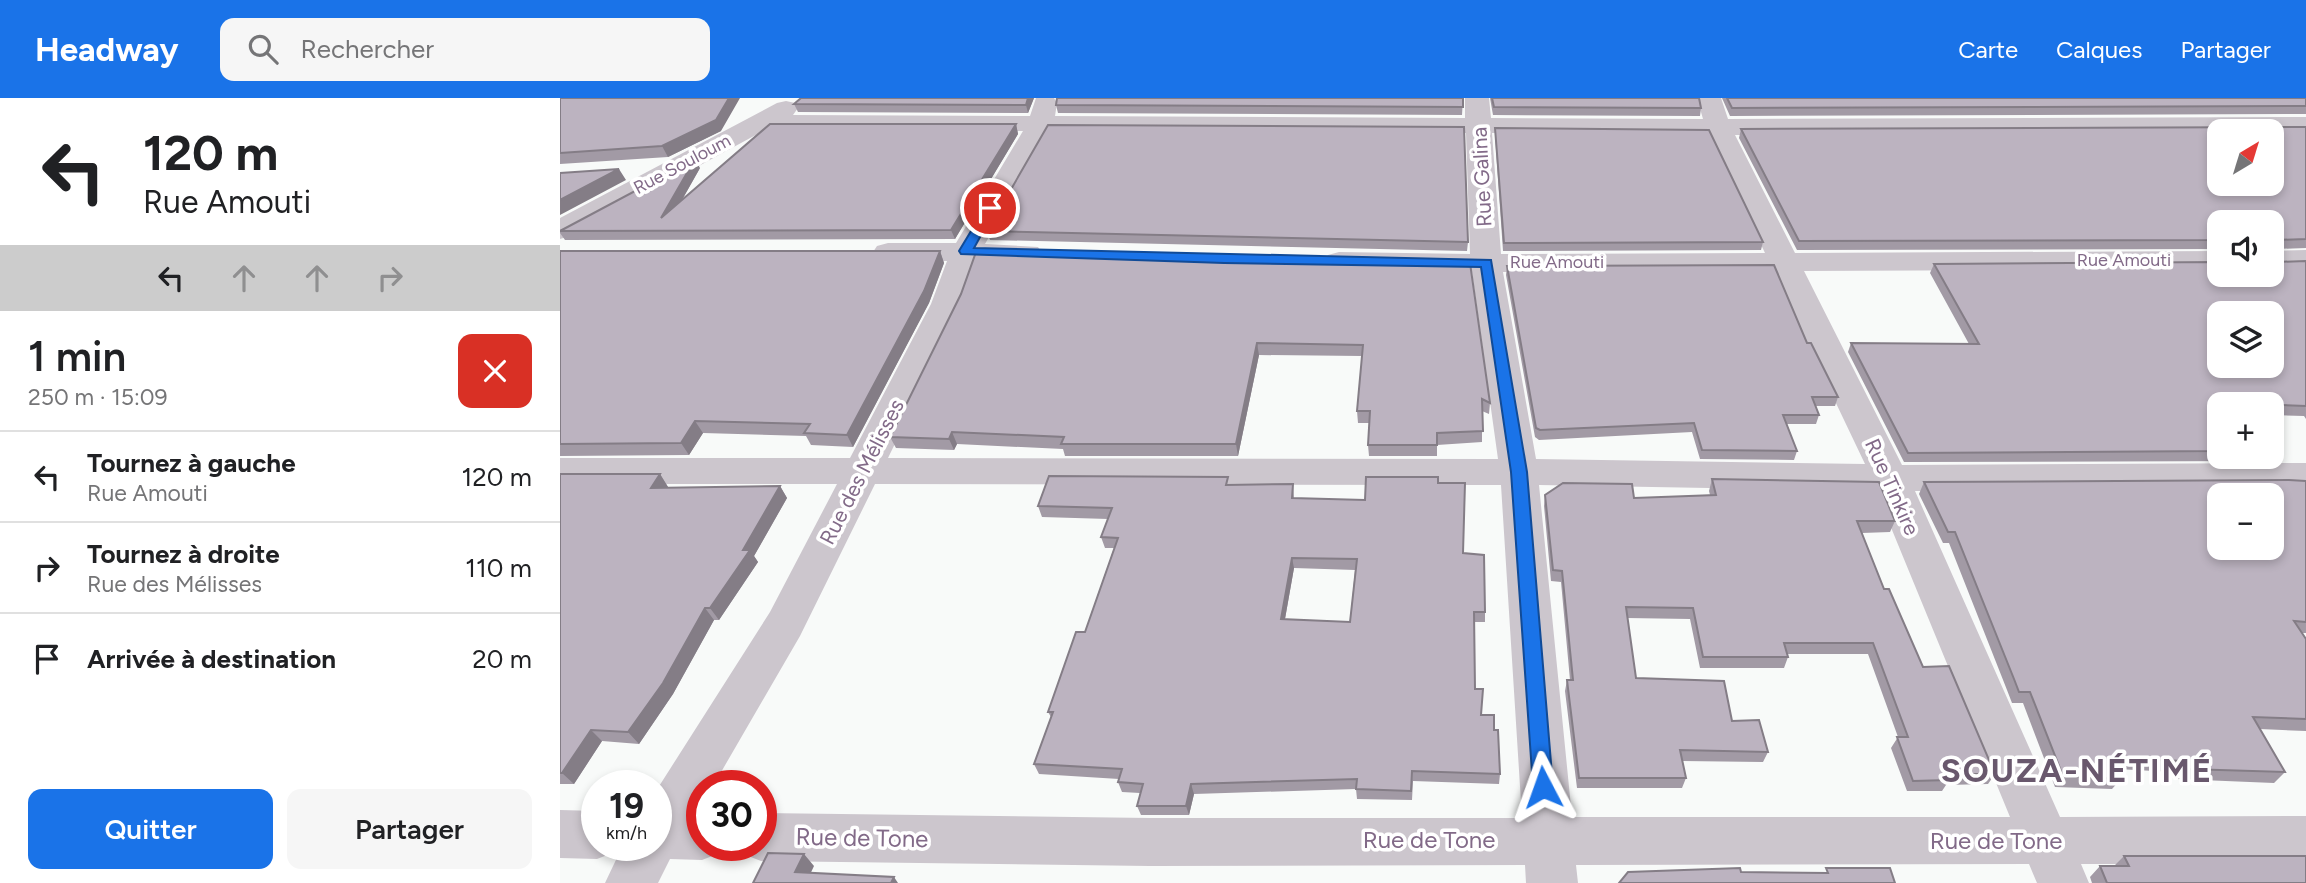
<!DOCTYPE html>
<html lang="fr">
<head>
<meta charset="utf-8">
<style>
	body { margin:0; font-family:Figtree,sans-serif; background:#f6f6f6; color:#202124; height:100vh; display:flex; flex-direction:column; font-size:26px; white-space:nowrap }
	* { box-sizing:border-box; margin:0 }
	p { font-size:23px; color:#757577 }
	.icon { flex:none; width:38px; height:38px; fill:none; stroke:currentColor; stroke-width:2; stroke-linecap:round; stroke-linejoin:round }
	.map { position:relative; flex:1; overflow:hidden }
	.side { display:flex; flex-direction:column; background:#fff; width:560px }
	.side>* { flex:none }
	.hud { background:#fff; color:#202124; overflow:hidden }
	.needle { width:46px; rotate:38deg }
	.buttons { position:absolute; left:1647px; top:21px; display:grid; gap:14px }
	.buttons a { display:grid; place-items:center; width:77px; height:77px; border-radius:14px; background:#fff; box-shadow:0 4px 10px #0003; font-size:35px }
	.speed { position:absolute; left:21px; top:672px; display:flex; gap:14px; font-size:35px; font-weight:700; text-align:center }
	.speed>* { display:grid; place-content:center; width:91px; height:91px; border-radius:50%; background:#fff; box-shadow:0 4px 10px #0003; line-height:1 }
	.speed small { font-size:18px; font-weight:400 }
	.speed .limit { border:10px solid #d22; background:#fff; color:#111 }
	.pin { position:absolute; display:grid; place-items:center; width:60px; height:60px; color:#fff; margin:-30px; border:4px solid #fff; border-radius:50%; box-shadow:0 2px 7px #0007 }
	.me { position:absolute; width:77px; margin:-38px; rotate:356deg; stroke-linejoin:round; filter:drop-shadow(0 0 5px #0008) }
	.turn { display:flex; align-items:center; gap:24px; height:147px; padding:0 28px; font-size:32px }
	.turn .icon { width:91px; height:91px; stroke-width:2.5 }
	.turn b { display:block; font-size:49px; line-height:60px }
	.lanes { display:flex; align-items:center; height:66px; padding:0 28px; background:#0003; justify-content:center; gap:35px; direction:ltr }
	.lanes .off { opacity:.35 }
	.round { display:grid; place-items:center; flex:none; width:74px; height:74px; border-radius:14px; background:#f6f6f6 }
	.summary { display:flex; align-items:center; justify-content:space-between; height:119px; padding:0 28px }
	h1 { font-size:42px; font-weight:600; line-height:52px }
	.primary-button { display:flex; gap:14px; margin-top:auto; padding:14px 28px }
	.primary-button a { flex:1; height:80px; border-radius:14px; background:#1a73e8; color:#fff; font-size:28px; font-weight:600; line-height:80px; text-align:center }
	.primary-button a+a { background:#f6f6f6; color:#202124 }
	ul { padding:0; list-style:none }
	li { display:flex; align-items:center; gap:21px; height:91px; padding:0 28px; border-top:2px solid #e0e0e0 }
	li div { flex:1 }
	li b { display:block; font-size:26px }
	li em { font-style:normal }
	header { display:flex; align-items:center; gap:42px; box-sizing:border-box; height:98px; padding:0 35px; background:#1a73e8; color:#fff }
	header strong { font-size:33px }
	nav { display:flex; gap:38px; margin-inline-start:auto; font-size:24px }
	.search { width:490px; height:63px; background:#f6f6f6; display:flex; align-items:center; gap:18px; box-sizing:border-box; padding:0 24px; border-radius:14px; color:#757577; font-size:26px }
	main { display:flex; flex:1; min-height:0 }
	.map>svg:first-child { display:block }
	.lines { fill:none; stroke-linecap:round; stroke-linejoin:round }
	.minor { fill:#ccc6cd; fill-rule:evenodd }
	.wall { fill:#a29aa5; fill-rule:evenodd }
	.shaded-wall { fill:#847d86 }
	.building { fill:#bcb3c0; stroke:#847d86; stroke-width:2; fill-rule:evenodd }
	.route { fill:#1a73e8; stroke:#114b97; stroke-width:2 }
	.labels { text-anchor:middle; stroke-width:7; stroke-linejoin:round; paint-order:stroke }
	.far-street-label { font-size:18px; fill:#826a88; stroke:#fff }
	.street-label { font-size:21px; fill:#826a88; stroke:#fff }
	.near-street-label { font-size:24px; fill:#826a88; stroke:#fff }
	.near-district-label { font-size:33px; font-weight:bold; letter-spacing:2px; fill:#69586d; stroke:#fff }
</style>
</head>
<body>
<header>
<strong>Headway</strong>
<div class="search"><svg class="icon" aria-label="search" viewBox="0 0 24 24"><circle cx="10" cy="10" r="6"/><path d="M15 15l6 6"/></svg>Rechercher</div>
<nav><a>Carte</a><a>Calques</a><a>Partager</a></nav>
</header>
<main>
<section class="side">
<div class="hud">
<div class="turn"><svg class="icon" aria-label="left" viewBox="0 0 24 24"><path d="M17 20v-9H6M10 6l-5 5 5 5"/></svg><div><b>120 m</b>Rue Amouti</div></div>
<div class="lanes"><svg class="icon" aria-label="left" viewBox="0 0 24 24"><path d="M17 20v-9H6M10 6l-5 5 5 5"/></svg><svg class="icon off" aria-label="ahead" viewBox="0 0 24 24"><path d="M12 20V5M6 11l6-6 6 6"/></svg><svg class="icon off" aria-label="ahead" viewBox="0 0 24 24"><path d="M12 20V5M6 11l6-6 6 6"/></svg><svg class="icon off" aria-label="right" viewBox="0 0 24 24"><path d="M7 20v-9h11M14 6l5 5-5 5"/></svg></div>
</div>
<div class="summary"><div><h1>1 min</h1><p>250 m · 15:09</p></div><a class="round" style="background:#d93025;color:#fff"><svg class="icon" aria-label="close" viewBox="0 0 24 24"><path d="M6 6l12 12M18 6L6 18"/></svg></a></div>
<ul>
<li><svg class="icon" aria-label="left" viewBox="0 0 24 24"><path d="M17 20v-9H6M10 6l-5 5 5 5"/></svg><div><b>Tournez à gauche</b><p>Rue Amouti</p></div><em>120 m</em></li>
<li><svg class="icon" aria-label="right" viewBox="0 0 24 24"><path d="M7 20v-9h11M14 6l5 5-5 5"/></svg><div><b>Tournez à droite</b><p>Rue des Mélisses</p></div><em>110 m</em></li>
<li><svg class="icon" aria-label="arrive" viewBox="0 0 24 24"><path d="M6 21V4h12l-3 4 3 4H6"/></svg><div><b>Arrivée à destination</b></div><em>20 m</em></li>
</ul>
<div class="primary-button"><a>Quitter</a><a>Partager</a></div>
</section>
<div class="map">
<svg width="1746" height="785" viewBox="0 0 1746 785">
	<rect width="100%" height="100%" fill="#f8faf9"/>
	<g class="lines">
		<!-- minor -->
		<path class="minor" d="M476 0H494L497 5 495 18 905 20V0H929L931 20 1143 21 1137 0H1161L1168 21 1746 19V35L1175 37 1235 155 1659 153V171L1244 173 1342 367 1746 365V391L1355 393 1500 719 1746 718V766H1521L1529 785H1477L1469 766 1016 767 1018 785H966L965 767 590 768 201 763 183 756 179 747H201V715L590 720H962L941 387 315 386 240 538 153 688H142V707L138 714H142V747H163L160 755 142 762 110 761 98 785H45L63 747H96V693L210 514 277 386H0V360H290L371 206 387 163H328L317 160 313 154 317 148 328 145H396L463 33 205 32 10 138 0 141V120L217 5 226 3 235 5 238 10 233 17 470 18ZM489 33 906 35 910 156 779 154 768 157 764 163 768 169 779 172 912 174 938 361 328 360 403 206 417 164H467L478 161 482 155 478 149 425 146ZM932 35 1149 37 1205 155 941 156ZM1213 173 1305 366 976 361 943 174ZM979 387 1316 393 1450 719H1012Z
			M1746 152V170L1712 171V153Z
			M0 712 37 713V747H58L55 754 37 761 0 760Z"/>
	</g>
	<!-- wall -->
	<path class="wall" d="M0 0 161 33 108 59 0 66Z
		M241 0H474L468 15 238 14 234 6Z
		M903 0 902 17 498 15 496 7Z
		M930 0H1139L1141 10 1140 18 933 17Z
		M1162 0H1746V16L1170 18Z
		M456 26 458 36 395 141 5 142 0 135V132L140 70 122 102Z
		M1746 29V150L1716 151V164L1746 163V321L1744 318 1712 317V306H1659V359H1700L1697 363 1344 364 1288 254 1291 245 1409 246 1370 175 1374 166 1712 177 1659 124V151L1237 152 1179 40 1181 31Z
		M935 30 1203 144 1201 152 943 153 935 38Z
		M427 133 908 144 907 153 430 142Z
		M0 153H380L384 165 369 205 293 349 251 347 246 338 143 335 129 357 0 358Z
		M910 165 930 305 929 316 922 313V344L877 347V358H809L808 347 809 325H798L797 313 802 258 699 257 678 358H505L503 351 397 346 394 352 336 350 330 339Z
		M947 168 1247 245 1278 299 1275 308H1256L1259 317 1256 326H1227L1237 353 1234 362 1140 361 1132 334 979 342 975 339 946 177Z
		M0 376H100L108 389 107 390 220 388 227 400 194 458 198 464 159 522H154L113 596 79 646 42 643 14 686H0Z
		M1152 381 1335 423 1330 434 1302 435 1324 491 1363 569 1435 676 1428 686 1386 687 1382 693H1347L1331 650 1338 639 1308 556H1227L1228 559 1224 570H1140L1130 521 1067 520 1076 580 1172 623 1208 654 1203 664 1122 663 1126 680 1122 690H1017L1005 593 1007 582H1010L1001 484 991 483 984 408 985 397 1074 400 1150 397 1149 393Z
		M1746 383V535H1742L1746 541V633L1700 631 1725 674 1714 685 1617 681 1613 674 1557 671 1561 681 1552 691 1495 689 1463 605H1452L1447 592 1389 445H1383L1359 396 1364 384Z
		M878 385 925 514V524H914L915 591 922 617 934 632 940 676 939 686 853 683 852 702 797 701 796 691 634 696 629 717H581L577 708 580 695 562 694 558 684 559 681 479 676 474 666 491 619 488 614 525 534 554 450H545L541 439 548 421 482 419 478 408 670 387 733 386 734 400 805 402ZM734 470 795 472 790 524 725 521Z
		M1564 758 1746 785H1532L1530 779 1540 768H1554Z"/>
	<!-- shaded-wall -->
	<path class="shaded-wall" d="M169 0H180L161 33 108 59 102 48Z
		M468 0H474L468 15 466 7Z
		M456 26 458 36 395 141 391 132Z
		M135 61 140 70 106 130 101 120Z
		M59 71 66 82 0 117V102Z
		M380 153 384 165 369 205 293 349 287 337Z
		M697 245 699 257 678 358 676 346Z
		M135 323 143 335 129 357 121 345Z
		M392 334 397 346 394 352 389 341Z
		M100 376 108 389 99 402 91 390Z
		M220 388 227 400 194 458 198 464 159 522 150 510Z
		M732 460 734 470 723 532 721 521Z
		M145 510 154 522 113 596 79 646 68 634Z
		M31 632 42 643 14 686 2 675Z
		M631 686 634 696 629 717 626 708Z
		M244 756 254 768 246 785 235 774Z
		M334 779 338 785H331Z"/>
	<!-- building -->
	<path class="building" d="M0 0H169L156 22 102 48 0 55Z
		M241 0H468L466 7 234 6Z
		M497 0H903V9L496 7Z
		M932 0H1139L1141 10 934 9Z
		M1167 0H1746V8L1172 10Z
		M210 26H456L391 132 0 133 135 61 101 120Z
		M488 27 904 29 908 144 427 133Z
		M1746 29V141L1716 142V164L1746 163V308L1668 305 1669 306H1659V353L1348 355 1291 245 1419 246 1374 166 1659 164V177H1712V124H1659V142L1239 143 1181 31ZM1659 33H1712V86H1659ZM1659 215H1712V268H1659Z
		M935 30 1149 32 1203 144 944 145Z
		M59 71 0 102V75Z
		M0 153H380L364 193 287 337 244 335 250 326 135 323 121 345 0 346Z
		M416 154 910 165 930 305 922 301 923 333 877 335V347H808L810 313H797L803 247 697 245 676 346H501L504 339 392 334 389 341 330 339 401 196Z
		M1214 167 1247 245H1251L1278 299H1252L1259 317H1223L1237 353 1142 352 1134 325 980 332 976 330 947 168Z
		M0 376H100L91 390 220 388 183 452H190L150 510H145L103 585 68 634 31 632 2 675H0Z
		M489 378 668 379 666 387 733 386 732 400 805 402 806 379H878V385H905L903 455 924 457 925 514H914L915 591H923L921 617H934V632H938L940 676 852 673 851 693 796 691 797 681 631 686 626 708H577L583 686 558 684 562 671 474 666 493 614H488L516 534H525L558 440 541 439 552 410 478 408ZM732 460 797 461 790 524 721 521Z
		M1152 381 1319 384 1335 423H1297L1324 491H1329L1363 569 1389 568 1435 676H1387L1389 682 1353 683 1337 639H1348L1313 545H1224L1228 559H1143L1133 510 1066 509 1076 580 1164 583 1172 623 1199 622 1208 654 1120 652 1126 680H1019L1007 582H1013L1002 473 993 472 985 397 1003 385 1072 386 1074 400 1156 397Z
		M1729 382 1746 383V524L1734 523 1746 541V621L1693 619 1725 674 1627 671 1623 663 1552 660 1561 681 1503 678 1470 594H1459L1454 581 1395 434H1388L1364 384ZM1659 397H1712V450H1659Z
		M208 755 244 756 235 774 334 779 331 785H193Z
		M1564 758H1746V785H1547L1540 768H1569Z
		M1180 770 1181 774 1268 775 1266 770H1330L1335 785H1059L1068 774Z"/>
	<!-- route -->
	<path class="route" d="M430 107 436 110 414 150 931 162 967 374 993 689 990 695 983 698 976 695 973 689 951 374 921 169 664 165 401 156 399 153 425 110Z"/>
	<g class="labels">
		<!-- far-street labels -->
		<g class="far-street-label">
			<text transform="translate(122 66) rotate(-28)" y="6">Rue Souloum</text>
			<text x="1564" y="168">Rue Amouti</text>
			<text x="997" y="170">Rue Amouti</text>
		</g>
		<!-- street labels -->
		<g class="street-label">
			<text transform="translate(922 79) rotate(-93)" y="7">Rue Galina</text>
			<text transform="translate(302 374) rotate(-63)" y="7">Rue des Mélisses</text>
			<text transform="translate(1332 389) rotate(66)" y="7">Rue Tinkire</text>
		</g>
		<!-- near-street labels -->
		<g class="near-street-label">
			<text transform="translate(302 740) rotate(1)" y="8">Rue de Tone</text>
			<text x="869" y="750">Rue de Tone</text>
			<text x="1436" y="751">Rue de Tone</text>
		</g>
		<!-- near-district labels -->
		<g class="near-district-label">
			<text x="1517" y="684">SOUZA-NÉTIMÉ</text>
		</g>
	</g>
</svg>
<div class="buttons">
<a><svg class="needle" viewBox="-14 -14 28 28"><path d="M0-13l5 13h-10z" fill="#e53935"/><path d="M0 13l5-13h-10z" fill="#757577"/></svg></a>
<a><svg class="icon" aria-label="sound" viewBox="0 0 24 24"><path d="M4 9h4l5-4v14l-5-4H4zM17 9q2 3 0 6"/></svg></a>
<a><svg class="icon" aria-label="layers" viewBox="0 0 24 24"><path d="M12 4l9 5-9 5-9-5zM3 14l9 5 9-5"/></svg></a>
<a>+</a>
<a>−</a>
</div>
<div class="speed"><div>19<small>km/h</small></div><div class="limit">30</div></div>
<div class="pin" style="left:430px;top:110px;background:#d93025"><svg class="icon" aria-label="arrive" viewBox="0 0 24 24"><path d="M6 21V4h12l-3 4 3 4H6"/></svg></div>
<svg class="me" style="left:983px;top:689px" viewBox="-20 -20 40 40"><path d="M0-17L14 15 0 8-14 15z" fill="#1a73e8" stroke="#fff" stroke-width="4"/></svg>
</div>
</main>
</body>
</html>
